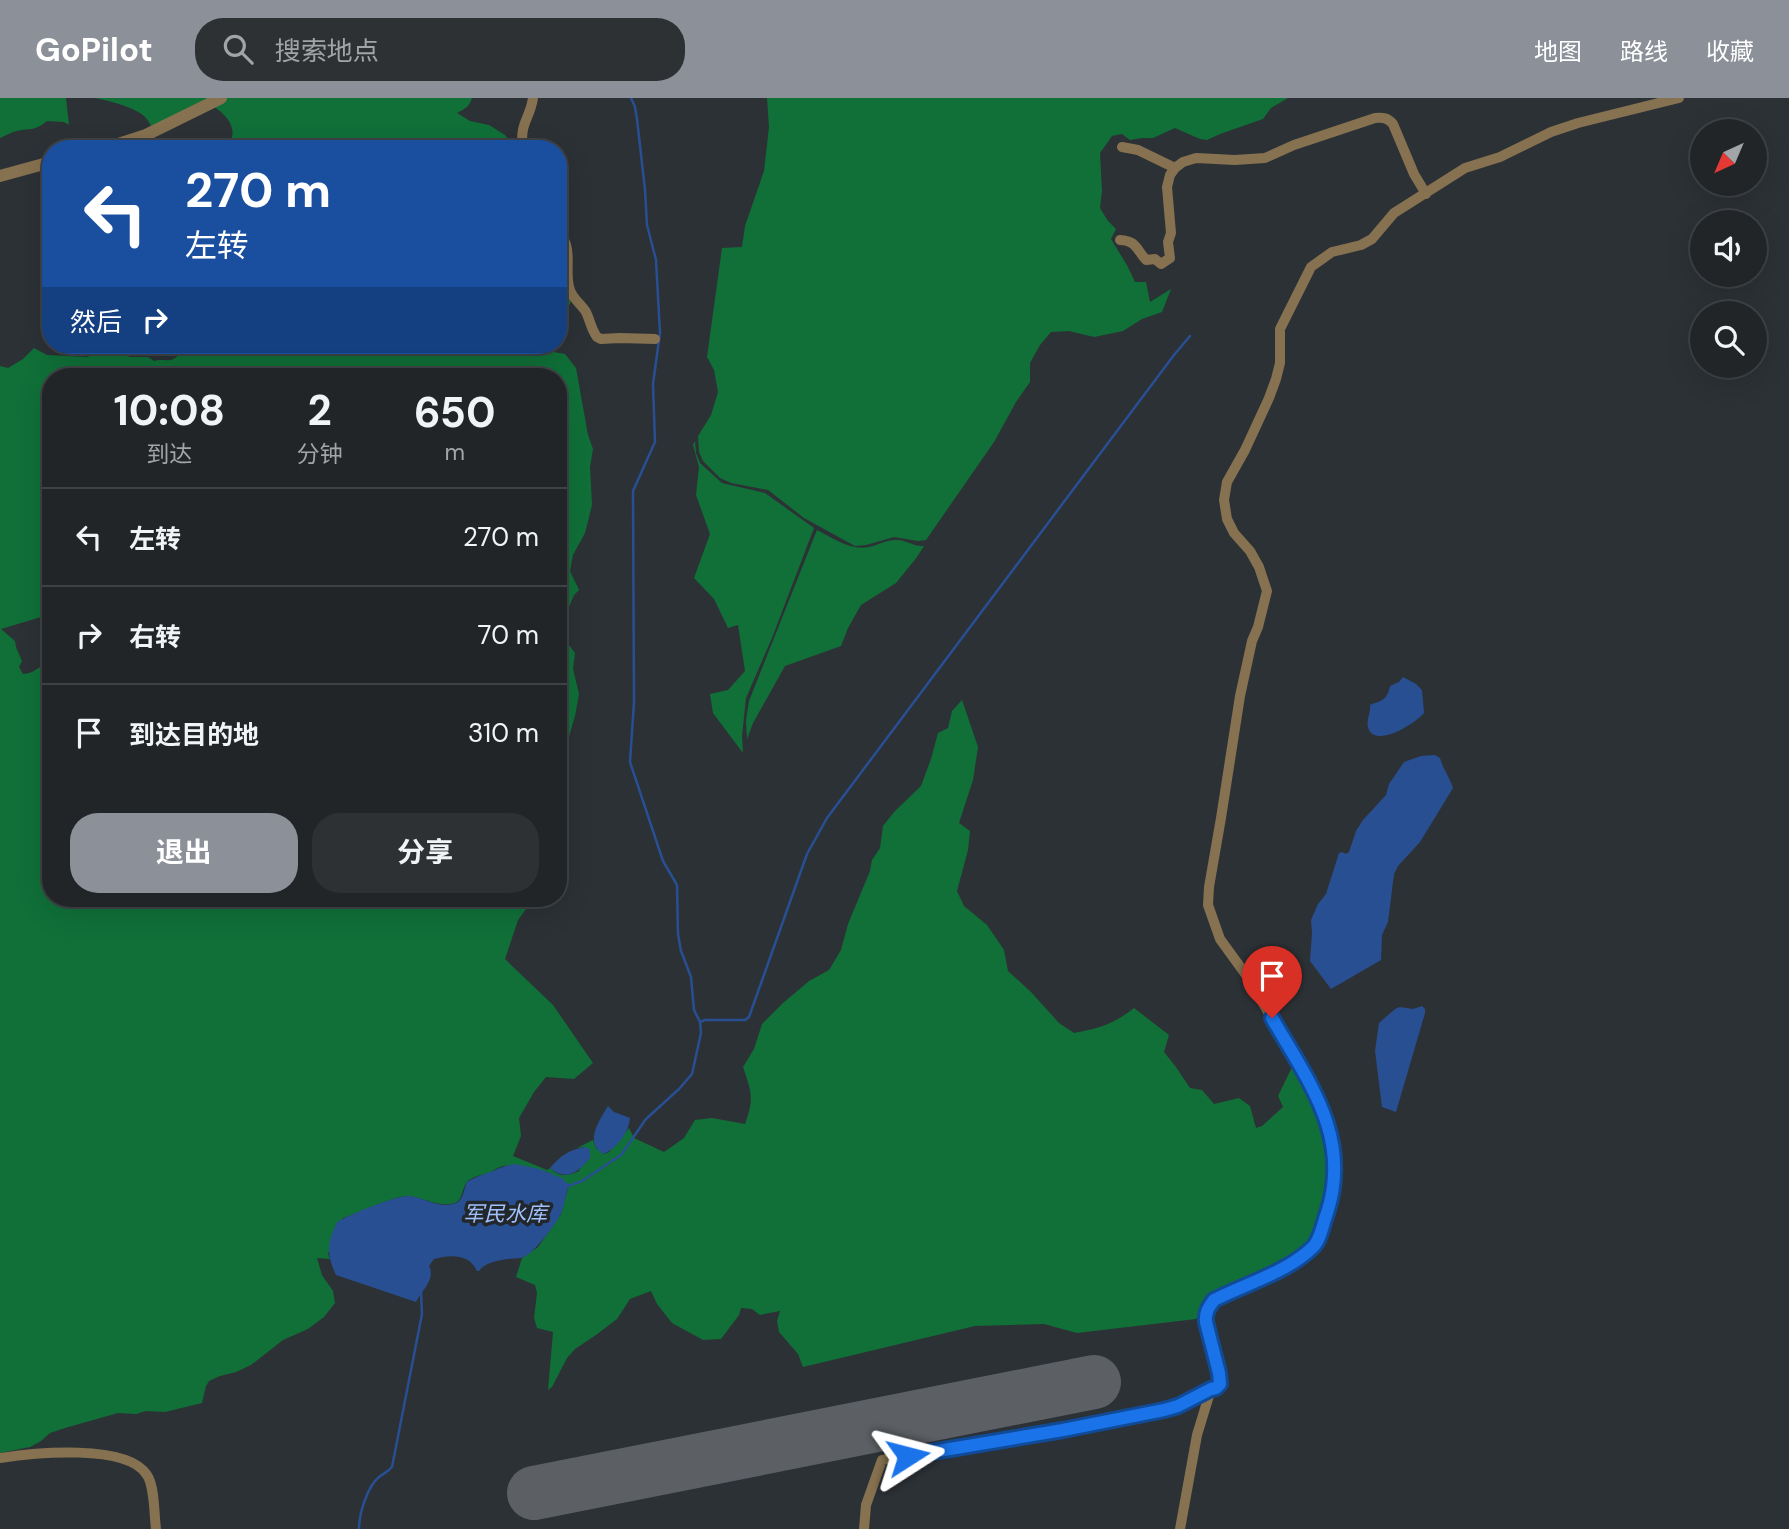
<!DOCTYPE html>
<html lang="zh">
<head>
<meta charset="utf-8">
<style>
	body { margin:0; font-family:"DM Sans","Noto Sans SC",sans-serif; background:#2d3134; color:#f1f3f6; height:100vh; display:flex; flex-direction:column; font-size:26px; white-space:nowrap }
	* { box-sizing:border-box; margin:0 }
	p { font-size:23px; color:#a2a5a8 }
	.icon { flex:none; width:38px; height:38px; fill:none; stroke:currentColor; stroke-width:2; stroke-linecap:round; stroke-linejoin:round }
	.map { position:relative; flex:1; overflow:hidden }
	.drawer { position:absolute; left:42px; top:270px; width:525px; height:539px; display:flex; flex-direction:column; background:#212528; border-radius:28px; box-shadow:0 7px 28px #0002,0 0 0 2px #3e4245 }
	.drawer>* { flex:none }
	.hud { position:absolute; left:42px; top:42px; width:525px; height:214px; border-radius:28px; box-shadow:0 7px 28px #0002,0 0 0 2px #3e4245; background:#1a4fa0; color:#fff; overflow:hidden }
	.needle { width:46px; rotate:224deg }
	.controls { position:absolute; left:1690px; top:21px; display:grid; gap:14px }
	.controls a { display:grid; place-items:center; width:77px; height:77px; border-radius:50%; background:#212528; box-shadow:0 7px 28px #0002,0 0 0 2px #3e4245; font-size:35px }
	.pin { position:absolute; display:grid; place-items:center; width:60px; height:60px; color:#fff; margin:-72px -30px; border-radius:50% 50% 50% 0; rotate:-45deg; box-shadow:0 0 7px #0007 }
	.pin .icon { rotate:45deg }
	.me { position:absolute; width:77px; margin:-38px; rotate:81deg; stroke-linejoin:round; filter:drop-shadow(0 0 5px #0008) }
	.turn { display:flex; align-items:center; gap:24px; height:147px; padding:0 28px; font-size:32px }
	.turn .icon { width:91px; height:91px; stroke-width:2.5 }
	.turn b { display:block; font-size:49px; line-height:60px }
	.then { display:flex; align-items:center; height:66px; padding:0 28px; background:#0003; gap:14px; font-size:26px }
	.eta { display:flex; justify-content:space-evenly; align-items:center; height:119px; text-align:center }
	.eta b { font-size:42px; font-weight:700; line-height:49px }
	.button { display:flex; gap:14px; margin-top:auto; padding:14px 28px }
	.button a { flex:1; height:80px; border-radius:28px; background:#8c9099; color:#fff; font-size:28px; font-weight:700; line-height:80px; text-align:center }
	.button a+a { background:#2d3134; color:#f1f3f6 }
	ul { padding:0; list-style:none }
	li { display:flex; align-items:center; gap:21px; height:98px; padding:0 28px; border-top:2px solid #3e4245 }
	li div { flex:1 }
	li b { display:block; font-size:26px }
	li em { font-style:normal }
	header { display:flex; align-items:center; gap:42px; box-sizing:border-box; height:98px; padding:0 35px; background:#8c9099; color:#fff }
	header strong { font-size:33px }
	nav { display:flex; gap:38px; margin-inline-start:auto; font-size:24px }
	.search { width:490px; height:63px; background:#2d3134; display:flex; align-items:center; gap:18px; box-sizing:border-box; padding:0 24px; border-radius:28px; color:#a2a5a8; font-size:26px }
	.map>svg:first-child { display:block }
	.forest { fill:#107038 }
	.water { fill:#294f93 }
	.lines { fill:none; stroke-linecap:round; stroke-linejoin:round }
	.stream { stroke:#294f93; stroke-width:2.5 }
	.runway { stroke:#5c6065; stroke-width:54 }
	.minor { stroke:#867150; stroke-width:10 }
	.tertiary { stroke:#867150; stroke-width:12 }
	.route-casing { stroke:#114b97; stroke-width:18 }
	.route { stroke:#1a73e8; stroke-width:12 }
	.labels { text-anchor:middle; stroke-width:7; stroke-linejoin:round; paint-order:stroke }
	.water-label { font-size:21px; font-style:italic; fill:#a1c2fc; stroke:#22272c }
</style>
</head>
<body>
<header>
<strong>GoPilot</strong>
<div class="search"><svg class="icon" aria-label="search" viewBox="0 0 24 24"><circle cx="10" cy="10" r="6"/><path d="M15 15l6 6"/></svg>搜索地点</div>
<nav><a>地图</a><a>路线</a><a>收藏</a></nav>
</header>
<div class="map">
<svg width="1789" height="1431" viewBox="0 0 1789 1431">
	<rect width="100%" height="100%" fill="#2c3136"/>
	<!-- forest -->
	<path class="forest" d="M0 0H66L69 27 64 24 47 23C35 33 31 30 17 33 11 34 5 38 0 40Z
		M95 0H472C469 9 465 11 457 15L470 23 489 27 505 37 515 51H213L227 49C240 32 228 18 213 8L156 35C152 30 149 24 146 20 136 9 109 3 95 0Z
		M767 0H1288L1271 10 1263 21 1220 36 1207 42 1200 41 1175 30 1153 40H1142L1130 42 1122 36 1112 38 1100 55 1102 93 1100 110 1108 123 1116 131 1111 141 1128 169 1135 184H1146L1150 204 1171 191 1162 214 1142 221 1123 233 1094 239 1069 233 1051 234 1040 247 1030 265V284L1016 304 994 344 926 442 918 443 894 439 866 447 855 448 804 420 768 392 731 385 720 380 703 363 699 354 698 338 711 317 718 294 714 272 707 259 722 150 742 149 745 128 764 73 769 29Z
		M558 139 563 145 571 202 570 206 562 215 558 214Z
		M101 247H112L115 251 123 248 127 251 129 259H148L154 263C160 261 165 263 171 262 178 260 183 252 188 247H515L524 252 536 251 565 256 576 270 588 337 593 351 590 369 592 407 585 435 573 457 570 473 579 492 574 497 569 509 560 506 558 509V278H51V516L1 531 15 543 16 549 22 563 19 569 23 576C35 576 40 566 51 564V800H534L518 822 505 861 553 907 593 965 574 981 546 979 534 994 519 1020 521 1038 513 1058 547 1072 550 1070C560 1080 567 1078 579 1073L586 1049 577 1050 593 1042 596 1050 604 1056 609 1054 629 1030 634 1040 664 1054 684 1040 695 1022 712 1020 745 1026C754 1001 752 995 743 969L754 951 762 926 783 905 809 883 829 872 841 852 848 826 870 773 872 762 880 750 883 728 894 714 921 688 931 661 938 635 948 630 952 613 962 602 978 649 973 682 959 725 970 733 968 752 957 793 964 808 987 827 1004 852 1008 873 1031 894 1059 925 1074 935C1100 930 1112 927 1134 910L1169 937 1164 954 1176 969 1190 990 1202 992 1214 1006 1239 1000 1250 1008 1256 1030 1262 1028 1283 1009 1278 998 1294 965 1308 995 1324 1040 1329 1087 1325 1113 1309 1148 1287 1164 1211 1201 1196 1221 1077 1235 1044 1226 975 1228 803 1269 798 1256 779 1234 777 1223 780 1213 760 1217 752 1211 741 1210 739 1217 721 1241 703 1242 672 1225 657 1206 651 1193 630 1201 617 1221 596 1237 575 1251 567 1260 552 1289 548 1292 553 1234 537 1230 534 1220 537 1195 535 1187 516 1179 522 1160 538 1149 561 1116 569 1087C548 1074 543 1073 519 1070 514 1069 508 1067 503 1068 498 1069 493 1073 489 1075 482 1077 475 1078 469 1082 460 1090 465 1104 451 1106 437 1108 423 1100 409 1098 395 1097 359 1115 343 1120L328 1156 330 1161 317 1160 322 1177 333 1193 335 1205 324 1219 308 1231 283 1242 251 1267 236 1274 220 1278 209 1283 206 1288 202 1305 165 1314 146 1313 136 1316 118 1315 65 1330 50 1335 41 1343 30 1349 0 1355V268L8 270 23 261 34 250 47 257 88 259Z
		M695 343 696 355 700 365 722 385 765 395 814 430 772 540 746 600 742 638 743 655 713 615 710 596 728 592 745 573 738 527 728 530 714 501 694 480 710 436 696 397 699 369 693 347Z
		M817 432C833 440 851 453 869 449 878 447 888 441 897 442 907 442 914 449 924 448L917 459 896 485 861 507 848 530 841 548 785 568 753 625 747 641 746 623 749 603Z
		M558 530 565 542 575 555 573 571 579 596 575 618 558 676Z"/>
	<!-- water -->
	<path class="water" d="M1403 579 1416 586 1422 592 1424 615C1416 625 1374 652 1368 629 1366 622 1371 615 1370 607 1383 602 1387 602 1390 588L1399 584Z
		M1435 657 1440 660C1443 671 1450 680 1453 690L1420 744 1398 768 1394 776 1388 824 1382 837 1381 862 1331 891 1310 863 1312 835 1311 822 1318 806 1326 796 1339 755 1342 754 1346 756 1349 754 1356 733 1363 722 1386 697 1389 686 1404 664 1421 658Z
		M1422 908 1425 911V915L1396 1014 1382 1009 1375 953 1379 925 1395 911 1400 909 1413 911Z
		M608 1008 614 1014 630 1020C629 1034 617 1051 603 1056 584 1044 599 1023 608 1008Z
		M586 1049 590 1052V1060C579 1074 565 1084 550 1070 560 1058 570 1051 586 1049Z
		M514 1066C526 1068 539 1070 550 1075 554 1077 558 1079 562 1080L569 1087C566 1095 565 1105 562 1113 558 1124 534 1155 524 1159 519 1161 513 1160 508 1161 498 1162 484 1165 479 1173H477C469 1155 449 1157 434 1161L429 1168C436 1181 422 1192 416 1204L336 1177C326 1155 327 1146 337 1124 349 1117 396 1097 410 1098 424 1100 438 1110 453 1106 464 1104 463 1092 467 1084 475 1079 482 1077 490 1074 499 1071 503 1068 514 1066Z"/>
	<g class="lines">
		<!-- stream -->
		<path class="stream" d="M700 924 705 922H745L749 919 807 756 827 720 1174 257 1190 238
			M568 1088 582 1083 621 1057 646 1021 679 991 692 976 701 935 700 924 694 912 691 879 681 853 678 836 677 787 663 763 630 664 634 604 633 393 655 344 653 286 660 235 656 162 647 127 645 92 637 21 635 9 631 0
			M359 1431C359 1416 367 1389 379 1379 384 1375 388 1374 392 1369L422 1216 421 1194"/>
		<!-- runway -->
		<path class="runway" d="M534 1395 1094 1284"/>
		<!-- minor -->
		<path class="minor" d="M1122 49 1138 52 1175 70
			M523 51C519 25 530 21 533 0
			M558 134C575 150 563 173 570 192 573 201 581 206 586 214 590 222 591 231 597 239L601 241 620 240 655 241
			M1120 142C1137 143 1136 151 1146 162L1155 161 1161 166 1170 160 1168 144 1171 135 1167 89 1170 77 1175 70 1183 64 1196 60 1235 62 1265 60 1294 47 1375 20C1383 19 1388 20 1393 26L1414 76 1426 96
			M0 1360C33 1355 127 1345 147 1377 155 1389 154 1417 156 1431
			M864 1431 866 1407 882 1362 1063 1332 1164 1312 1178 1308 1211 1291
			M1180 1431 1197 1337 1211 1291H1216L1220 1286 1219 1274 1206 1224C1205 1215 1208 1210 1214 1202L1287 1168 1303 1158 1316 1146 1330 1106 1334 1082 1333 1049 1328 1025 1319 1002 1249 881 1220 841 1208 807 1209 789 1221 720 1240 598 1252 543 1258 529 1267 493 1259 469 1250 453 1234 435 1227 421 1224 402 1227 384 1245 352 1269 300 1276 281 1280 265V231L1311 169 1332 154 1361 147 1372 141 1394 115 1465 70 1500 59 1551 34 1578 25 1679 0"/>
		<!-- tertiary -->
		<path class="tertiary" d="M103 51 146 37 221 0
			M0 78 51 64"/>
	</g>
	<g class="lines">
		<defs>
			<path id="route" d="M908 1358 1063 1332 1164 1312 1178 1308 1211 1291 1216 1290 1220 1286 1219 1275 1206 1224C1205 1215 1208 1210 1214 1202 1245 1186 1288 1174 1313 1149 1321 1141 1323 1125 1327 1115 1352 1039 1308 983 1272 920"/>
		</defs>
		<!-- route casing -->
		<use href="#route" class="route-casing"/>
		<!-- route -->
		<use href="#route" class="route"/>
	</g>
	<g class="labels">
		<!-- water labels -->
		<g class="water-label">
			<text x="505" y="1123">军民水库</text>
		</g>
	</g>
</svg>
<div class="controls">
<a><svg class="needle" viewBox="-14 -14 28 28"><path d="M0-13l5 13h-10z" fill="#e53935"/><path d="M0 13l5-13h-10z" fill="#a2a5a8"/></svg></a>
<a><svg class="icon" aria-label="sound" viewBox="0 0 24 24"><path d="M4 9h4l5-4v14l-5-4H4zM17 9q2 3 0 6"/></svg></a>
<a><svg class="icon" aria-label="search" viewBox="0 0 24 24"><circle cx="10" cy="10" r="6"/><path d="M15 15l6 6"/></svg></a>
</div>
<div class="pin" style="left:1272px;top:920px;background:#d93025"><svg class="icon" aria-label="arrive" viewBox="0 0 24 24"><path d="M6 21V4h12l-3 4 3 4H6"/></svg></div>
<svg class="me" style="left:908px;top:1358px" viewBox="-20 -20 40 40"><path d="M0-17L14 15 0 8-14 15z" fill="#1a73e8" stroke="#fff" stroke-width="4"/></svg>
<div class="hud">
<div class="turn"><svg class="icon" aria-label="left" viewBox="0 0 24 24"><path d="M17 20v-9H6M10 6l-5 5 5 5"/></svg><div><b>270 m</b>左转</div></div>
<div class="then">然后<svg class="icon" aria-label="right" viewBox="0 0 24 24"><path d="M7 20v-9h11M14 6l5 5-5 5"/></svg></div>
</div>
<section class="drawer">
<div class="eta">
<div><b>10:08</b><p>到达</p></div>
<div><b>2</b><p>分钟</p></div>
<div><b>650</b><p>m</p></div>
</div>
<ul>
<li><svg class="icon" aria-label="left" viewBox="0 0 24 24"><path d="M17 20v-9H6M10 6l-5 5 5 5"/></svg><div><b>左转</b></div><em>270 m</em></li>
<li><svg class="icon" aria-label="right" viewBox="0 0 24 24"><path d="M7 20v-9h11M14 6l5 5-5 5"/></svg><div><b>右转</b></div><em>70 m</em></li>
<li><svg class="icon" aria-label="arrive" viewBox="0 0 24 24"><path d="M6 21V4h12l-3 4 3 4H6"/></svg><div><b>到达目的地</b></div><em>310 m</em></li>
</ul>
<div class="button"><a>退出</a><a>分享</a></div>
</section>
</div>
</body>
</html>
